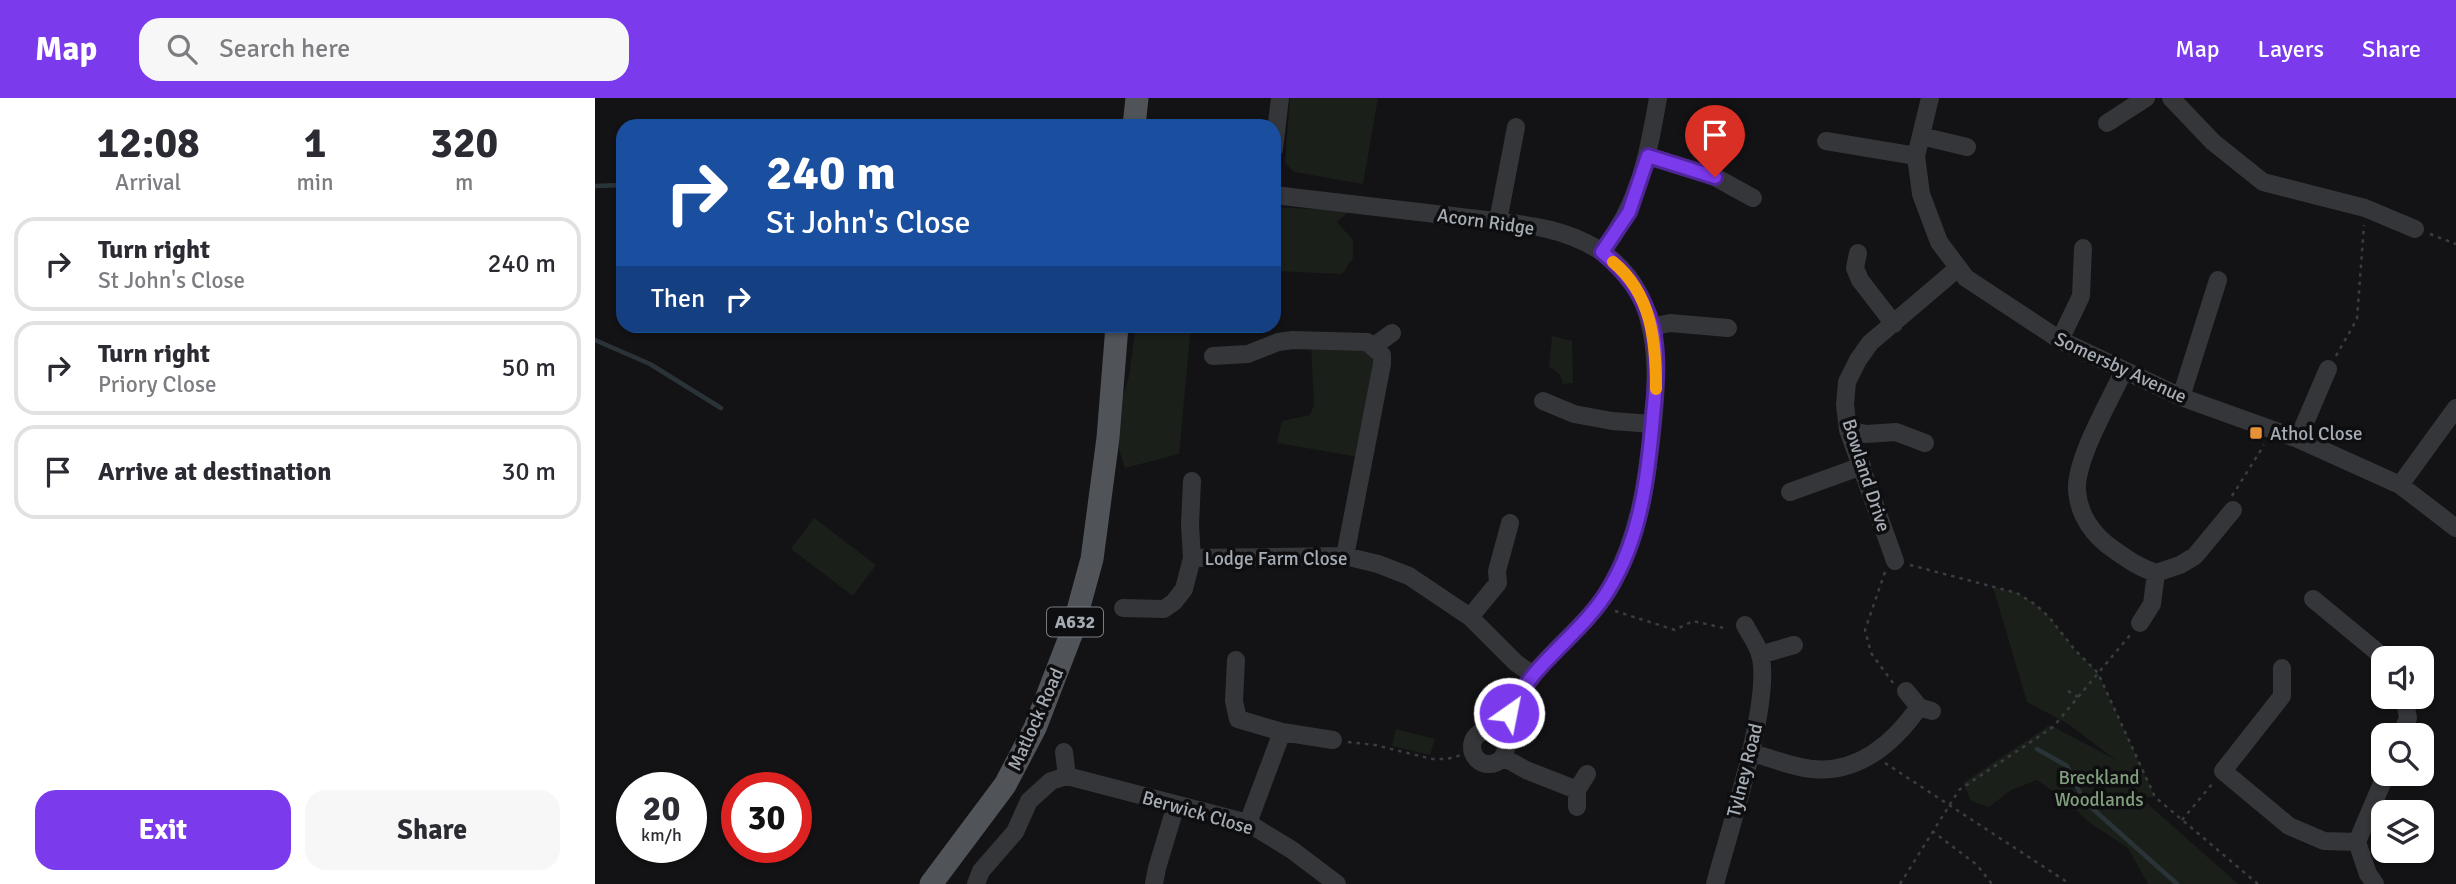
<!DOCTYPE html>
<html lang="en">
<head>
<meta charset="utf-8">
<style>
	body { margin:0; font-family:Signika,sans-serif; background:#f7f7f7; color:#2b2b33; height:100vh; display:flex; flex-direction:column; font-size:26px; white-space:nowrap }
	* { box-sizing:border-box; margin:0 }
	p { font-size:23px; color:#7c7c81 }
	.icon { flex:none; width:38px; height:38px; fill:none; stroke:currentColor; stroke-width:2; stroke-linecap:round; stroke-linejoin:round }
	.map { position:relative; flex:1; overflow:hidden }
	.details { display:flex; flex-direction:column; background:#fff; width:595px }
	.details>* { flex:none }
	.top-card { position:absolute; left:21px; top:21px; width:665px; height:214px; border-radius:21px; box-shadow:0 2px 5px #0004; background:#1a4fa0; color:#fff; overflow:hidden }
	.controls { position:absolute; left:1776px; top:548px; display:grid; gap:14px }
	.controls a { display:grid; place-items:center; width:63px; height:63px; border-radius:14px; background:#fff; box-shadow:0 2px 5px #0004; font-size:35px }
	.speed { position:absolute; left:21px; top:674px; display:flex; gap:14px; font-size:35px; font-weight:700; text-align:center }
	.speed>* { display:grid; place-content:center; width:91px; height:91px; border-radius:50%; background:#fff; box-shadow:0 2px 5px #0004; line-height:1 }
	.speed small { font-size:18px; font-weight:400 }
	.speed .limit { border:10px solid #d22; background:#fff; color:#111 }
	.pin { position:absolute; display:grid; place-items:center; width:60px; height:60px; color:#fff; margin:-72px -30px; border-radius:50% 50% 50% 0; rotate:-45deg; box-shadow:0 0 7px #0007 }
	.pin .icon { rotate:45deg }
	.me { position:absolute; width:77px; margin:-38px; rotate:33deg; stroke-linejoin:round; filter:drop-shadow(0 0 5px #0008) }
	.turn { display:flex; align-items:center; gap:24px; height:147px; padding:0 35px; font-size:32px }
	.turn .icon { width:91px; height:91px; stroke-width:2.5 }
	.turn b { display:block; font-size:49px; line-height:60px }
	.then { display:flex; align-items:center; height:66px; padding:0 35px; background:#0003; gap:14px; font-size:26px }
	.eta { display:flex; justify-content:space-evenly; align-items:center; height:119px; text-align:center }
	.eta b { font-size:42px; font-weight:700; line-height:49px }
	.action { display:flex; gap:14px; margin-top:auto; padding:14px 35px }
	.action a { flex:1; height:80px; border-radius:21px; background:#7c3aed; color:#fff; font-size:28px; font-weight:700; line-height:80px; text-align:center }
	.action a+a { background:#f7f7f7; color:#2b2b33 }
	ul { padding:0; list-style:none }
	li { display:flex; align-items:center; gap:21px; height:94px; margin:0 14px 10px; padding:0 21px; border:4px solid #e1e1e2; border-radius:21px }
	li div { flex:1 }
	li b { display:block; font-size:26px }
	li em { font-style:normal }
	header { display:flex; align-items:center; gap:42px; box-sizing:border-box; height:98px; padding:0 35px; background:#7c3aed; color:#fff }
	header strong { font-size:33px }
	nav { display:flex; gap:38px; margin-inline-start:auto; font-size:24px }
	.search { width:490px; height:63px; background:#f7f7f7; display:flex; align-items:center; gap:18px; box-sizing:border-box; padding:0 24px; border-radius:21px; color:#7c7c81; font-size:26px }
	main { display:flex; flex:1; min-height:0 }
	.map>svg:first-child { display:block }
	.green { fill:#1a1f19 }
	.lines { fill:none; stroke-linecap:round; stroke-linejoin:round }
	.stream { stroke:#2a3438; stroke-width:4.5 }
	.path { stroke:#3a3d40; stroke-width:2.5; stroke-dasharray:3.5 5; stroke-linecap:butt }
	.minor { stroke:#343639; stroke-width:18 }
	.major { stroke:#505358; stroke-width:23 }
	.route-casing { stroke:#51269a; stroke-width:18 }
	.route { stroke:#7c3aed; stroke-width:12 }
	.slow { stroke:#f59e0b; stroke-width:12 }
	.poi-dot { fill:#e79038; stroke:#0e0e10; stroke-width:2.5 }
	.labels { text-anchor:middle; stroke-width:7; stroke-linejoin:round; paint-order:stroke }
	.shield { fill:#0e0e10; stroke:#787d83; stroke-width:2 }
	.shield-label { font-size:18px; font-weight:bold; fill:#a5acb4 }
	.street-label { font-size:19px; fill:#a5acb4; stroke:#0e0e10 }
	.poi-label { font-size:19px; fill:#a5acb4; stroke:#0e0e10; text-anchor:start }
	.park-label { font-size:19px; fill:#819e7d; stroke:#0e0e10 }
</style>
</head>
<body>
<header>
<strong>Map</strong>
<div class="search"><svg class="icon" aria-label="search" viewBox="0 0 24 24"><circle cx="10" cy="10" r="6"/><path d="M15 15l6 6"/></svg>Search here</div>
<nav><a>Map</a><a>Layers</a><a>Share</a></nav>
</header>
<main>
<section class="details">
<div class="eta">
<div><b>12:08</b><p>Arrival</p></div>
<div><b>1</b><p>min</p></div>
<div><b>320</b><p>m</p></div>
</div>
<ul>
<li><svg class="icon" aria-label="right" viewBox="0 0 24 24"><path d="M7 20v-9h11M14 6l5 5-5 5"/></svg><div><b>Turn right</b><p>St John's Close</p></div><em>240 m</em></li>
<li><svg class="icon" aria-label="right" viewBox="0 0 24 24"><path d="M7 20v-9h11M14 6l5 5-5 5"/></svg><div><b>Turn right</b><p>Priory Close</p></div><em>50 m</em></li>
<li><svg class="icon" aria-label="arrive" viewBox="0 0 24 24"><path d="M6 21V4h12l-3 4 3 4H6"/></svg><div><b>Arrive at destination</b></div><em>30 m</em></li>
</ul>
<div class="action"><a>Exit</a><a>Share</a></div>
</section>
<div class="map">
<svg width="1861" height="786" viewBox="0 0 1861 786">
	<rect width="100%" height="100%" fill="#131315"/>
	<!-- green -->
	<path class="green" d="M695 0H783L768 86 699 74 690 65Z
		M679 109 754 113 742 124 758 142V160L747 176 679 173Z
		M541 228H596L584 356 530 370 524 351 528 298 534 278Z
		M957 238 977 243 978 285 968 286C966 276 962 273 954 269Z
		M716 245 761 247 784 260 764 359 682 345 687 323 715 317 719 307Z
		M219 420 281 467 258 498 196 451Z
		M1398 489 1422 495 1441 507 1454 519 1480 552 1503 575 1560 699H1545L1643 786H1553L1533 750 1495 725 1469 701 1442 682 1416 692 1394 709 1376 703 1368 685 1455 627 1521 662 1473 626 1432 604Z
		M801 631 840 641 835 657 797 648Z"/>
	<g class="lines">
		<!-- stream -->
		<path class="stream" d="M0 88 28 87
			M0 242 55 266 126 310
			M1442 651 1472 668 1489 703 1582 786"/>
		<!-- path -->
		<path class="path" d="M1835 136 1861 146
			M1741 258 1762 221 1769 127
			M1637 398 1669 347
			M1315 467 1422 495 1441 507 1454 519 1480 552 1503 575 1560 699 1663 786
			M1290 474 1270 532 1276 555 1298 585
			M1020 513 1080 532 1098 523 1133 531
			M1473 593 1483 599
			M753 644 780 647 837 661H852L877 654
			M1290 665 1475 786
			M1587 722 1618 685
			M1337 733 1382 767 1397 786
			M1305 786 1364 692 1458 629 1536 536"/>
		<!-- minor -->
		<path class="minor" d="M1335 0 1321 58 1326 96 1344 144 1371 180 1465 242 1586 299 1703 341 1805 387 1861 430
			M1576 0 1618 44 1668 84 1770 110 1820 131
			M1512 25 1551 0
			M1326 38 1372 49
			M1231 43 1321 58
			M679 51 685 0
			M1053 58 1120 79 1158 100
			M679 97C739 104 798 111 858 118 889 122 921 124 952 131 1050 154 1067 226 1059 315 1053 375 1046 435 1016 488 997 522 963 546 939 576 925 594 914 615 901 633
			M903 123 921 29
			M1007 154C1044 105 1053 59 1063 0
			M1263 155 1260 170 1265 182 1299 226
			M1057 229 1075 225 1133 230
			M1465 242 1486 198 1488 150
			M779 248 797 235
			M618 258 653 256 683 244 698 242 772 244 787 257V266L750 458
			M1529 272C1515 303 1480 361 1482 393 1484 418 1499 438 1518 451 1532 461 1545 470 1561 475L1585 467 1600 458 1638 412
			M1586 299 1623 182
			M948 303 979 316 1017 323 1058 326
			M1253 332 1271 336 1301 334 1330 345
			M1703 341 1733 271
			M1805 387 1861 310
			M1195 394 1267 368
			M597 460 750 458 783 466 814 478 875 519 921 565 938 577
			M1300 463 1253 332 1250 307 1252 284 1263 262 1275 245 1363 170
			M1718 501 1781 553 1788 564
			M528 510 569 511 579 504 589 491 597 460 595 427 597 383
			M875 519 903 485 902 473 915 425
			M1545 525 1557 506 1561 475
			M1165 557 1199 547
			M641 562 639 603 643 621 687 634 738 642
			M1687 570V598L1628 673 1694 728 1729 743 1762 744
			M1311 593 1324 609 1337 613
			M877 649a17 17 0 1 1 34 0a17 17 0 1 1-34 0Z
			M1806 637 1813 620 1809 598
			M469 654 472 678
			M1155 654C1175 660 1197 669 1217 671 1263 676 1299 645 1324 609
			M908 659 931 672 982 692
			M982 709V692L992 676
			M653 725 687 634
			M381 786 386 773 420 734 434 703 456 683 472 678 653 725 697 752 742 786
			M559 786 562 770 581 707
			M1120 786C1133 737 1178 600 1165 556 1162 546 1155 537 1150 527
			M1780 786 1773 776 1762 744 1791 676"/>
		<!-- major -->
		<path class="major" d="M539 28 542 0
			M336 786 410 687 440 630 477 534 497 461 513 340 522 228"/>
	</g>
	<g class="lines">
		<defs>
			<path id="route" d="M914 615C922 601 930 587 940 575 964 547 995 523 1014 491 1046 439 1053 378 1058 318 1061 289 1064 256 1057 228 1048 196 1032 175 1007 154L1034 114 1053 58 1120 79"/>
		</defs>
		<!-- route casing -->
		<use href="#route" class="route-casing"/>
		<!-- route -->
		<use href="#route" class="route"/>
		<!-- slow -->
		<path class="slow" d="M1018 164C1057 196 1061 244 1061 291"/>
	</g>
	<!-- markers -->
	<rect class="poi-dot" x="1654" y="328" width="14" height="14" rx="3.5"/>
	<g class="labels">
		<!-- shield labels -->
		<rect class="shield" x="452" y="509.5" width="56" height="29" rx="5"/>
		<g class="shield-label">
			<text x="480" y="530">A632</text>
		</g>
		<!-- street labels -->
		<g class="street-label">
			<text transform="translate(891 123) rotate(8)" y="7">Acorn Ridge</text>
			<text transform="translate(1526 269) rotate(25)" y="7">Somersby Avenue</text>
			<text transform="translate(1272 377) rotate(72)" y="7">Bowland Drive</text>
			<text x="681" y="467">Lodge Farm Close</text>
			<text transform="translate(440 621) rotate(-66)" y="7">Matlock Road</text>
			<text transform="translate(1149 672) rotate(-76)" y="7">Tylney Road</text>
			<text transform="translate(603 714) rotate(16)" y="7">Berwick Close</text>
		</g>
		<!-- poi labels -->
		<g class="poi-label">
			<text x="1675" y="342">Athol Close</text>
		</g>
		<!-- park labels -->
		<g class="park-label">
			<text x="1504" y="686">Breckland<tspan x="1504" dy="22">Woodlands</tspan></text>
		</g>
	</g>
</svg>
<div class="controls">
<a><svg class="icon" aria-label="sound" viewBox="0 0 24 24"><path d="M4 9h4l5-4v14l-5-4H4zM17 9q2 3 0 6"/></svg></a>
<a><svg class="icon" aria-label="search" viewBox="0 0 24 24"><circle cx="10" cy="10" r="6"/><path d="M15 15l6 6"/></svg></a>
<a><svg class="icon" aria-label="layers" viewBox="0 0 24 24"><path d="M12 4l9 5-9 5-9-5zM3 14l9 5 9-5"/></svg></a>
</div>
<div class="speed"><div>20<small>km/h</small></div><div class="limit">30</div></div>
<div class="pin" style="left:1120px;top:79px;background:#d93025"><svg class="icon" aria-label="arrive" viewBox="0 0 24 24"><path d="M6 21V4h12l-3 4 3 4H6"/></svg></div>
<svg class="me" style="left:914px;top:615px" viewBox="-20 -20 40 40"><circle r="17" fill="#7c3aed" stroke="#fff" stroke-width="3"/><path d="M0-11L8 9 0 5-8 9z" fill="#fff"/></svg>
<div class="top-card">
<div class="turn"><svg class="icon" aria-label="right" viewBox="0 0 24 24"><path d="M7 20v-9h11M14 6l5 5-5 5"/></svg><div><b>240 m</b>St John's Close</div></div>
<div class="then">Then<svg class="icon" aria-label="right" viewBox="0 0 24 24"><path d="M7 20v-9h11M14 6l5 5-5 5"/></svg></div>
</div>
</div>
</main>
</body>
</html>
